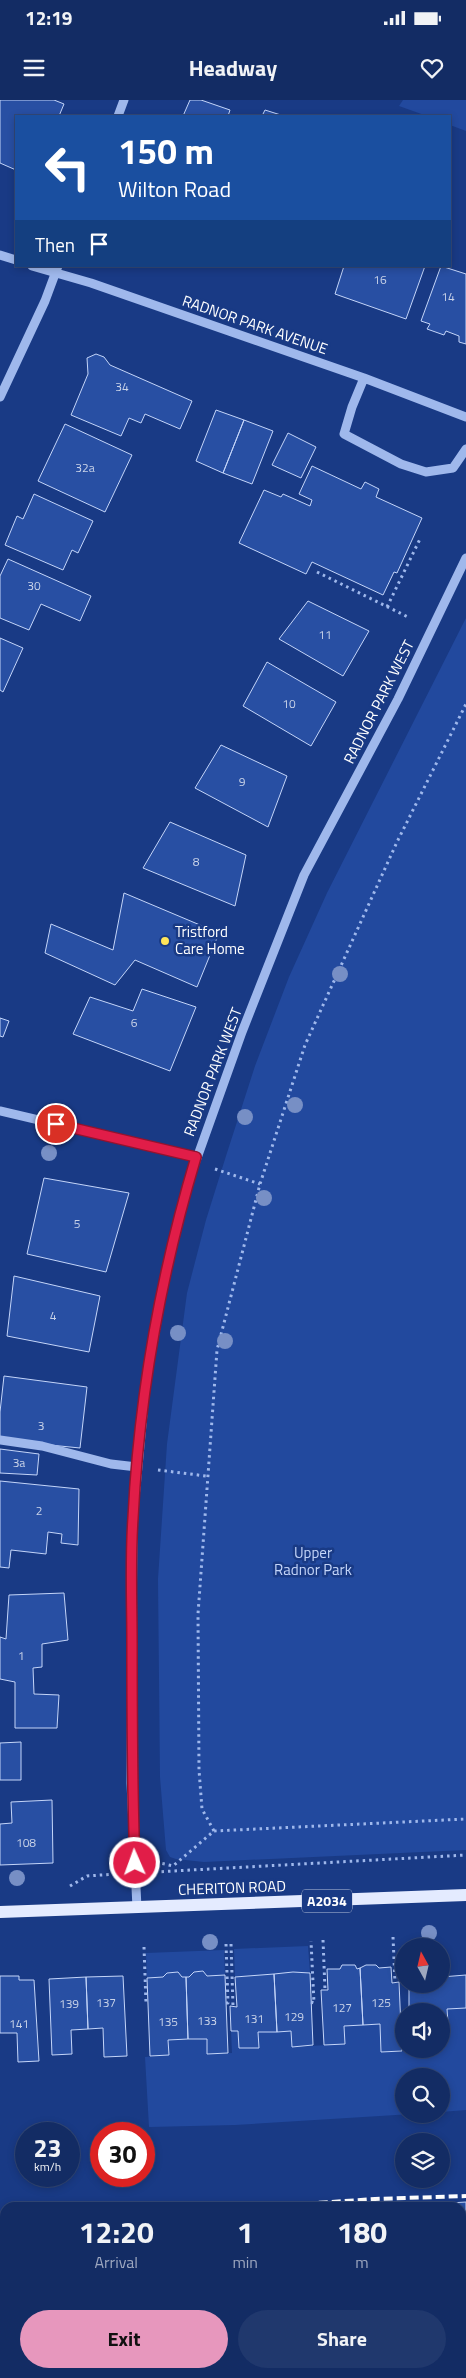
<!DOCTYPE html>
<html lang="en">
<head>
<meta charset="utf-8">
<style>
	body { margin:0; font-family:"Titillium Web",sans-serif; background:#20386d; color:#f1f3f6; height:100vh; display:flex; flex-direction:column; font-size:19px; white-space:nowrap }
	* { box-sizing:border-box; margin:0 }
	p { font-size:16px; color:#9da7bf }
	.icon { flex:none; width:28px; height:28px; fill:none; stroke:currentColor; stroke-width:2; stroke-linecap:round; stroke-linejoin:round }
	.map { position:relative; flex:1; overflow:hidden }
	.side { position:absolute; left:0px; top:2102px; width:466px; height:176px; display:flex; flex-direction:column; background:#132c64; border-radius:15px 15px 0 0; box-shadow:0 2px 8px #0003,0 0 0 1px #324878 }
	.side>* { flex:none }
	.hud { position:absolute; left:15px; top:15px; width:436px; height:152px; border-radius:0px; box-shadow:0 2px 8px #0003,0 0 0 1px #324878; background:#1a4fa0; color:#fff; overflow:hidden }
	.needle { width:32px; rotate:352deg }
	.tools { position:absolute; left:395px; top:1838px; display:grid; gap:10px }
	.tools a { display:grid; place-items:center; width:55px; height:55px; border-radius:50%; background:#132c64; box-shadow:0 2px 8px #0003,0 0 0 1px #324878; font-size:25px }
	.speed { position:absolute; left:15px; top:2022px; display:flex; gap:10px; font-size:25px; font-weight:700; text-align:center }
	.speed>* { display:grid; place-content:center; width:65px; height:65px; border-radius:50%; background:#132c64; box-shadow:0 2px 8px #0003,0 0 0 1px #324878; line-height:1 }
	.speed small { font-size:12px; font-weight:400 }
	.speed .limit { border:8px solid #d22; background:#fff; color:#111 }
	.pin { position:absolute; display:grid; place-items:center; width:42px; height:42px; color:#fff; margin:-21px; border:2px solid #fff; border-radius:50%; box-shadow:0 1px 5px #0007 }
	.me { position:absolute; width:55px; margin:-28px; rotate:358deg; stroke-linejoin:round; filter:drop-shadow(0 0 4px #0008) }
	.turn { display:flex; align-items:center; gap:18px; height:105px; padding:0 20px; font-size:22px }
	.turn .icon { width:65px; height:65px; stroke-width:2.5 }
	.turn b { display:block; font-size:35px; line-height:42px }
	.then { display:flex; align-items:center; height:48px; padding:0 20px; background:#0003; gap:10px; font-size:19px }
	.eta { display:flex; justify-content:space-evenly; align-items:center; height:85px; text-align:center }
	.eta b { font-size:30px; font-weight:700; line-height:35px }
	.action { display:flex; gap:10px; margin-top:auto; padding:10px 20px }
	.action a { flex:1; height:58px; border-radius:30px; background:#e797bd; color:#111; font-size:20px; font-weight:700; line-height:58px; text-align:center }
	.action a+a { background:#20386d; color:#f1f3f6 }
	.status { display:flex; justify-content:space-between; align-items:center; height:35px; padding:0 25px; background:#132c64; direction:ltr }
	.status svg { height:14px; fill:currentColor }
	header { display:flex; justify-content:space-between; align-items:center; height:65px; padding:0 20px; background:#132c64; font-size:22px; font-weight:700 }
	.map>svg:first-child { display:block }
	.green { fill:#22499e }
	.building { fill:#284fa3; stroke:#c4d5f9 }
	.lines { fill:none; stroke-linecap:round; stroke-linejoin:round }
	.path { stroke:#9fb8ec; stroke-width:3; stroke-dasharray:2.5 4; stroke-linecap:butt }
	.minor { stroke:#9fb8ec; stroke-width:9 }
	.major { stroke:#e4ebff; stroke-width:12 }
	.rail { stroke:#fff; stroke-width:4; stroke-dasharray:9 4; stroke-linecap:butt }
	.tree { fill:#778fc5 }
	.route-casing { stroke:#92132f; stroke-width:12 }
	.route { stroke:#e11d48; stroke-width:9 }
	.poi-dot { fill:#ffe55a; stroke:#193a85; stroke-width:2 }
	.labels { text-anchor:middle; stroke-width:5; stroke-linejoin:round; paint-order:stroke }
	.number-label { font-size:12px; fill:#c9d3e8 }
	.shield { fill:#193a85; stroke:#bac4da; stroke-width:1 }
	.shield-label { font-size:14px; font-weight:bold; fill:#fff }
	.street-label { font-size:15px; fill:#fff; stroke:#193a85 }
	.poi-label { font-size:15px; fill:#fff; stroke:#193a85; text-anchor:start }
	.park-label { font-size:15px; fill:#c4d5f9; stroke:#193a85 }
</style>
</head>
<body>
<div class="status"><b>12:19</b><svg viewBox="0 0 49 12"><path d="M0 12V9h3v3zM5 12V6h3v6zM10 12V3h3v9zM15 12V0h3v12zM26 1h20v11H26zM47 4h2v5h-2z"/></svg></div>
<header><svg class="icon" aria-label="menu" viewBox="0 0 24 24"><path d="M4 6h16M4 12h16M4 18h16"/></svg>Headway<svg class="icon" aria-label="heart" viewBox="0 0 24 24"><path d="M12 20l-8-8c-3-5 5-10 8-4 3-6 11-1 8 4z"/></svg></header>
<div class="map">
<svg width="466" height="2278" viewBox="0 0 466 2278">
	<rect width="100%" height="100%" fill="#193a85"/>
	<!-- green -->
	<path class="green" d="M403 0H466V31L450 25V16H427L399 6Z
		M466 518V1750L204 1762 176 1759 170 1757 166 1750 160 1677 158 1479 167 1344 187 1193 206 1120 226 1056 255 966 289 877 327 793Z
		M308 1846 310 1873 235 1877 234 1849Z
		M224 1850 225 1875 207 1876 203 1871 194 1872 189 1877H182L178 1872 167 1873 163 1877 147 1878 146 1853Z
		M466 1908V2010L441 2012V1976H404V2014H412L235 2025 149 2027 145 1957 169 1955 168 1940 207 1939 208 1954 232 1953 231 1931H238L239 1948H259L258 1932 291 1931 293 1947 345 1944 344 1926 380 1924 381 1952 407 1951V1949H441V1922L448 1921 447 1909Z"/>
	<!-- building -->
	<path class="building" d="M0 0H54L64 4 59 16H16V70L0 63Z
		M190 0H201L230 10 228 16H183Z
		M265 10 284 16H262Z
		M344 166H425L406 219 335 194Z
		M441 166 466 174V244L459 242V236L446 231 444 235 427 229 430 224 421 221Z
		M96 254 104 257 110 265 192 301 180 329 145 314 141 323 129 318 121 336 71 315 88 274 87 258Z
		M216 310 244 320 223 373 196 361Z
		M244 320 273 331 252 384 223 373Z
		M65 324 132 355 105 412 38 381Z
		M288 333 316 347 301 378 272 365Z
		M312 366 361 389 365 382 379 389 376 397 422 418 397 473 394 472 383 495 312 462 306 474 239 443 264 390 281 397 283 394 310 406 312 400 299 394Z
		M34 394 93 421 78 453 72 450 63 470 5 445 17 416 23 419Z
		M8 459 91 496 80 521 41 504 29 530 0 518V476Z
		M308 501 369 531 343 576 279 539Z
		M0 538 23 548 3 592 0 590Z
		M267 562 336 602 311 646 243 606Z
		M221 645 287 676 268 727 195 688Z
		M170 722 246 755 235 806 143 768Z
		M124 793 219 833 197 887 135 860 115 885 45 853 51 824 113 850Z
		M142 889 196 907 170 971 73 934 90 897 133 911Z
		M0 918 9 921 3 937 0 936Z
		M44 1078 129 1093 106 1172 27 1154Z
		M14 1176 100 1196 89 1252 7 1236Z
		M4 1276 87 1287 80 1348 0 1340V1312Z
		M0 1349 39 1354 37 1375 0 1373Z
		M0 1381 79 1389 78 1445 61 1443 62 1434 48 1432 46 1454 11 1450 9 1468 0 1467Z
		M64 1493 68 1540 42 1544V1567L33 1568 34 1594 59 1595 57 1628H15V1582L0 1579V1537L6 1539 9 1495Z
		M21 1642V1680H0V1643Z
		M52 1700 53 1763 0 1765V1724L12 1723 11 1702Z
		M342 1865H355L357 1869 360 1868 363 1925 344 1926 345 1944 324 1945 321 1890H328L327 1869H340Z
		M366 1865H376L379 1868 391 1867 392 1883 399 1882 402 1951 381 1952 380 1924 363 1925 360 1868Z
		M203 1871 207 1876 225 1875 228 1953 207 1954V1939H188L186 1877H189L194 1872Z
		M178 1872 182 1877H186L188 1939 168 1940 169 1955 150 1956 147 1878 163 1877 167 1873Z
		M293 1872 310 1873 313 1945 292 1947 291 1931 277 1932 274 1874Z
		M274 1874 277 1932H258L259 1948H239L238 1931H231L230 1906 237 1907 235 1877Z
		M466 1875V1908L447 1909 448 1922H441V1911H409V1884H441V1877Z
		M0 1876H19V1880H34L39 1961 18 1962 17 1933H0Z
		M123 1876 127 1956 104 1957 103 1928 88 1929 86 1877Z
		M86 1877 88 1929 71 1930 72 1954 52 1955 49 1879Z
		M466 2102V2157H461V2108H369Z
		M0 2130H5V2177H0Z
		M466 2208V2225L461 2226V2209Z"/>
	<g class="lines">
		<!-- path -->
		<path class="path" d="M317 472 410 518
			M387 507 420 439
			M215 1069 260 1084
			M158 1370 206 1376
			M214 1731 202 1709 199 1670 198 1514 217 1250 260 1084 305 945 397 742 466 604
			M156 1762 173 1766 214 1731 466 1719
			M155 1772 466 1755
			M70 1786 87 1776 116 1774
			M393 1837 395 1882
			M323 1840 325 1890
			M226 1844 228 1903H226
			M231 1844 233 1906
			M144 1847 146 1903 148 1904
			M311 1902 314 1903 311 1841"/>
		<!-- minor -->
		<path class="minor" d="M118 16 124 0
			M0 155 16 160
			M32 166 91 183 364 278 466 317
			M364 278 352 307 344 334 401 364 426 372 453 368 466 349
			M0 297 45 201 58 166
			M0 1011 196 1057
			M0 1340 42 1346 111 1364 137 1367
			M137 1808 131 1683 133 1419 146 1282 164 1183 187 1086 242 932 304 775 398 599 466 458"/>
		<!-- major -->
		<path class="major" d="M0 1812 466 1795"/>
		<!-- rail -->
		<path class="rail" d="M241 2108 375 2099 466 2096
			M0 2120 5 2119
			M461 2164H466
			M0 2185 5 2184"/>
	</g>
	<!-- trees -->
	<g class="tree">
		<circle cx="340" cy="874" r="8"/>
		<circle cx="295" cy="1005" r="8"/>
		<circle cx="245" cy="1017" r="8"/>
		<circle cx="49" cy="1053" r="8"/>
		<circle cx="264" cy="1098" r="8"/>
		<circle cx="178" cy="1233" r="8"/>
		<circle cx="225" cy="1241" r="8"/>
		<circle cx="17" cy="1778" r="8"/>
		<circle cx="429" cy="1833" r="8"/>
		<circle cx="210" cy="1842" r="8"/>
	</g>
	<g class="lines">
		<defs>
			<path id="route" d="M56 1024 196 1057C161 1174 139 1297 133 1418 130 1460 132 1502 132 1543 132 1617 132 1690 135 1763"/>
		</defs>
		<!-- route casing -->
		<use href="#route" class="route-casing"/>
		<!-- route -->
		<use href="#route" class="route"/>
	</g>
	<!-- markers -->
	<circle class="poi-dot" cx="165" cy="841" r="5"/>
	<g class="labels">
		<!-- number labels -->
		<g class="number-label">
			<text x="380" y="184">16</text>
			<text x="448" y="201">14</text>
			<text x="122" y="291">34</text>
			<text x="85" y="372">32a</text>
			<text x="34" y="490">30</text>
			<text x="325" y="539">11</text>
			<text x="289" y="608">10</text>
			<text x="242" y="686">9</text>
			<text x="196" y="766">8</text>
			<text x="134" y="927">6</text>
			<text x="77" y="1128">5</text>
			<text x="53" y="1220">4</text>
			<text x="41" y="1330">3</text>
			<text x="19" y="1367">3a</text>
			<text x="39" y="1415">2</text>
			<text x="21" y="1560">1</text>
			<text x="26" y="1747">108</text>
			<text x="106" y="1907">137</text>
			<text x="381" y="1907">125</text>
			<text x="69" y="1908">139</text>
			<text x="342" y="1912">127</text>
			<text x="294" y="1921">129</text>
			<text x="254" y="1923">131</text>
			<text x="207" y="1925">133</text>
			<text x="168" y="1926">135</text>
			<text x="19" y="1928">141</text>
		</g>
		<!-- shield labels -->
		<rect class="shield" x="302" y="1789.5" width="50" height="23" rx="4"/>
		<g class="shield-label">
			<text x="327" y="1806">A2034</text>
		</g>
		<!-- street labels -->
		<g class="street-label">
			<text transform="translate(255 225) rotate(19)" y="5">RADNOR PARK AVENUE</text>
			<text transform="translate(379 602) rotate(-63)" y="5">RADNOR PARK WEST</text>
			<text transform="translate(213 972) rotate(-69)" y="5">RADNOR PARK WEST</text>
			<text transform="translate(232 1788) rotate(-2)" y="5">CHERITON ROAD</text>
		</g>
		<!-- poi labels -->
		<g class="poi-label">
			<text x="175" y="837">Tristford<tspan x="175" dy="17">Care Home</tspan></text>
		</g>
		<!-- park labels -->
		<g class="park-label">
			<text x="313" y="1458">Upper<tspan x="313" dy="17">Radnor Park</tspan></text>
		</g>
	</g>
</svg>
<div class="tools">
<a><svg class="needle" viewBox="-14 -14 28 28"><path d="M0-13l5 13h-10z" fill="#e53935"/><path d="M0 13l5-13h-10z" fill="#9da7bf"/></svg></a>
<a><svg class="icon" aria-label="sound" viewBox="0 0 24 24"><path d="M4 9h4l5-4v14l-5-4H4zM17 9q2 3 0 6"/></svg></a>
<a><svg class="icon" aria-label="search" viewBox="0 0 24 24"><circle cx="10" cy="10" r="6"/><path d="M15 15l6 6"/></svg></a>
<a><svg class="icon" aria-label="layers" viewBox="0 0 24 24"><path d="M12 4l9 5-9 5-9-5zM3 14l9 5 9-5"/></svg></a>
</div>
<div class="speed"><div>23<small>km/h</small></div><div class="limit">30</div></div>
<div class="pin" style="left:56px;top:1024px;background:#d93025"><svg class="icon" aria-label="arrive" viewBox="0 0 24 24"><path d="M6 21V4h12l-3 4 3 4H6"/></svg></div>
<svg class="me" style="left:135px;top:1763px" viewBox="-20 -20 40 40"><circle r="17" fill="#e11d48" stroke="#fff" stroke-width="3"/><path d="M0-11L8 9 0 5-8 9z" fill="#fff"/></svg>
<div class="hud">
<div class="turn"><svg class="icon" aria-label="left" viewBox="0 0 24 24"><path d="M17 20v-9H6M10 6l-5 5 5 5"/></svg><div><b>150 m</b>Wilton Road</div></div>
<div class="then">Then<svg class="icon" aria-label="arrive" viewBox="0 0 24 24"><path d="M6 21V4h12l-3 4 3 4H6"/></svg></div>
</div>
<section class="side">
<div class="eta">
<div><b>12:20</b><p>Arrival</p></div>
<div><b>1</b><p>min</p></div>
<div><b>180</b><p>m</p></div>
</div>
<div class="action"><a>Exit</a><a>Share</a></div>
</section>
</div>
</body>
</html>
